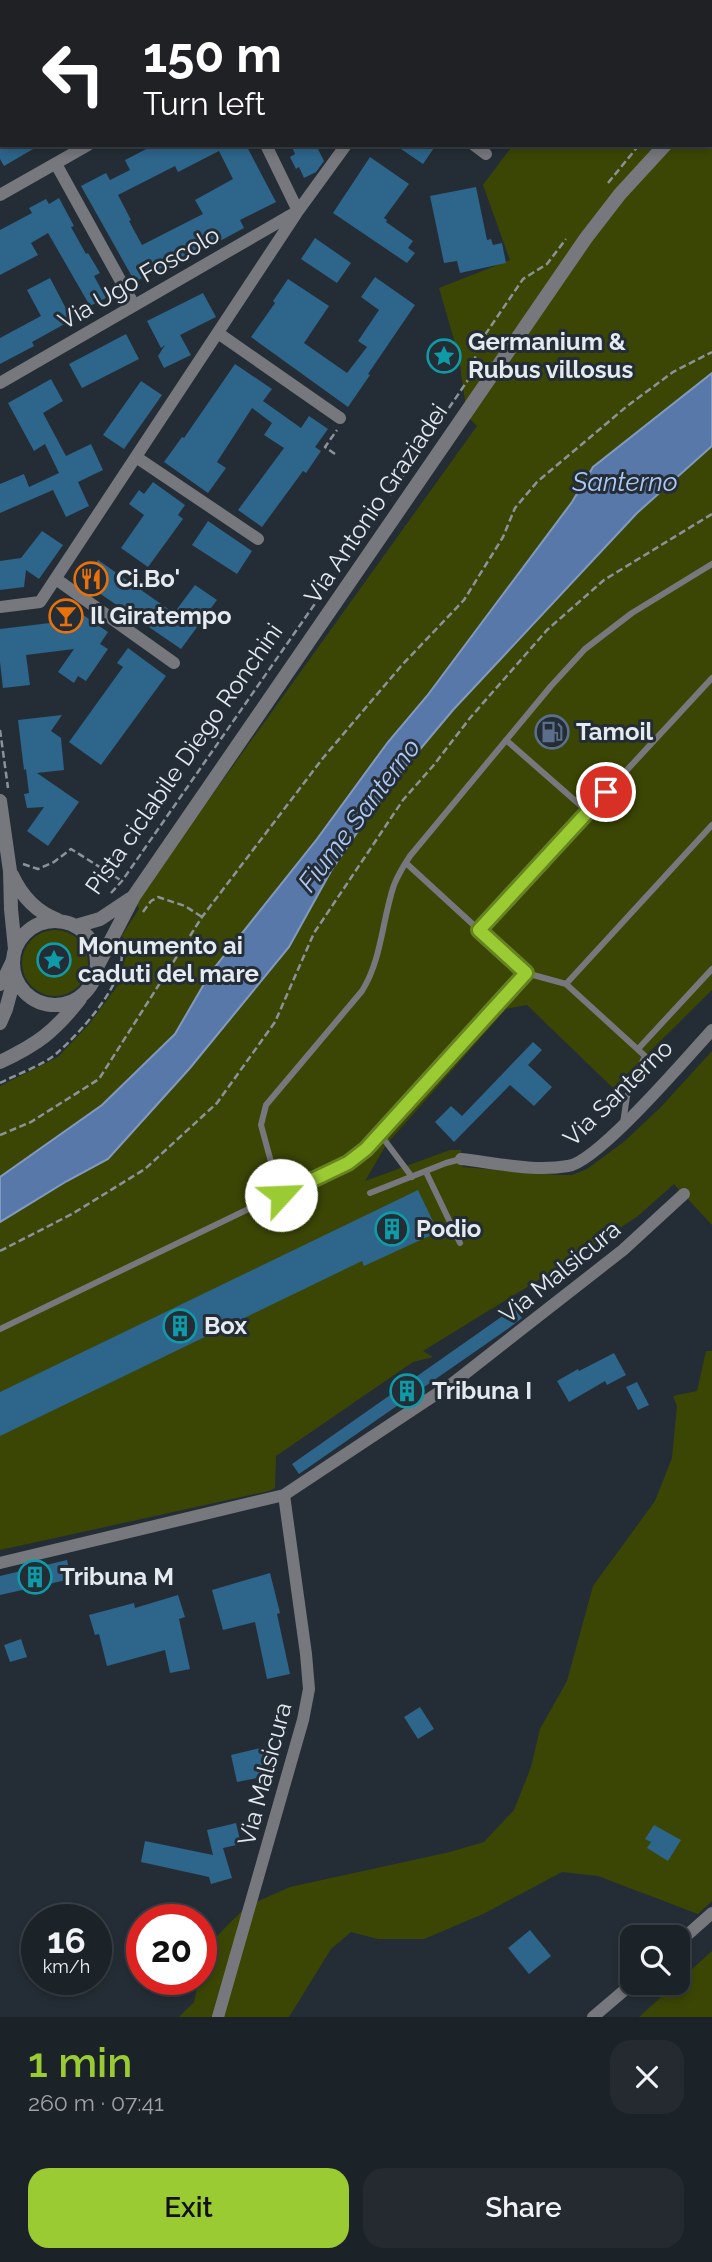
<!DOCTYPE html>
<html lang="en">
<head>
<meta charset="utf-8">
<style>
	body { margin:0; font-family:Raleway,sans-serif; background:#242a30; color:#f1f3f6; height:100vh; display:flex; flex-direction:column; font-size:26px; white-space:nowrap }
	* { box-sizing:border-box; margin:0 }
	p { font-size:23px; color:#a0a4a8 }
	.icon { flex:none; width:38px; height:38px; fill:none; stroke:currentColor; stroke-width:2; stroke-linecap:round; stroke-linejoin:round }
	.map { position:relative; height:2017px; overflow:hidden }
	.sheet { display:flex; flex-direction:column; background:#1b2228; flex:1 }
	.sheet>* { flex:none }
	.banner { position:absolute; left:0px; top:0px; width:712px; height:147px; box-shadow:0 4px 10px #0003,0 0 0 2px #393f45; background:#202124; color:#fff; overflow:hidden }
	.tools { position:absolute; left:620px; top:1925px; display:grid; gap:14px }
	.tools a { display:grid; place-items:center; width:70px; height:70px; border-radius:14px; background:#1b2228; box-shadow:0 4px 10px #0003,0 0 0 2px #393f45; font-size:35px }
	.speed { position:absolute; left:21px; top:1904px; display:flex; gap:14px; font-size:35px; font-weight:700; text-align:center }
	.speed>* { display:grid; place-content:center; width:91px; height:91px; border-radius:50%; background:#1b2228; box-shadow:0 4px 10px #0003,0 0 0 2px #393f45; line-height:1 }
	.speed small { font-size:18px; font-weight:400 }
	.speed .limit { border:10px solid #d22; background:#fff; color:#111 }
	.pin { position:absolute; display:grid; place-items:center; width:60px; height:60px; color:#fff; margin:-30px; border:4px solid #fff; border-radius:50%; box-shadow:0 2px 7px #0007 }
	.me { position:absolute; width:77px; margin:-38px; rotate:65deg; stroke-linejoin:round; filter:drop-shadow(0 0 5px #0008) }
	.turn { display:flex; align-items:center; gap:24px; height:147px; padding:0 28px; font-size:32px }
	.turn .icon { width:91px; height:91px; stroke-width:2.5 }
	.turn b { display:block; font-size:49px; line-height:60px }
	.round { display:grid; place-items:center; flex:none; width:74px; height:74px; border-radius:21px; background:#242a30 }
	.head { display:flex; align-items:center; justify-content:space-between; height:119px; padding:0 28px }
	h1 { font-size:42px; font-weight:600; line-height:52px; color:#9bcb33 }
	.button { display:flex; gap:14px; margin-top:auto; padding:14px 28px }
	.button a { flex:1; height:80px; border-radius:21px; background:#9bcb33; color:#111; font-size:28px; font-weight:600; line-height:80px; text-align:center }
	.button a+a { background:#242a30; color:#f1f3f6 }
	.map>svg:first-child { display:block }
	.green { fill:#3b4605 }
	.water { fill:#5978aa; stroke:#839abf; stroke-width:2 }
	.building { fill:#2d658b; fill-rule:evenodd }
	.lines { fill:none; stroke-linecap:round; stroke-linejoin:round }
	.path { stroke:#8b9299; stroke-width:2.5; stroke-dasharray:7 3.5; stroke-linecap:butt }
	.service { stroke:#77787d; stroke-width:6 }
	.minor { stroke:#77787d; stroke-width:12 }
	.tertiary { stroke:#77787d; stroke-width:14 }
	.route-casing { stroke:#658421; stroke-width:18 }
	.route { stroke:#9bcb33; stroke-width:12 }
	.labels { text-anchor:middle; stroke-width:6; stroke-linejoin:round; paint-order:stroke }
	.street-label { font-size:24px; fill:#e4eaef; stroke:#242d35 }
	.poi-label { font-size:24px; font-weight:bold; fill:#e4eaef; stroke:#242d35; text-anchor:start }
	.water-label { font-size:26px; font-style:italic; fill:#adcaf6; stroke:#242d35 }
</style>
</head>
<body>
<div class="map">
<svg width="712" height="2017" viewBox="0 0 712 2017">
	<rect width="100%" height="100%" fill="#242d35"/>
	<!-- green -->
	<path class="green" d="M622 0H712V373L593 467 572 502 427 696 388 742 317 839 211 972 175 1034 102 1105 0 1177V1086L58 1057 90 1023 118 985 126 956 122 935 139 909 136 901 477 426 467 416 459 357 439 288 510 260 483 185 513 145H710V2H621Z
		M712 446V990L613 1088 527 1005 506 1009 386 1145 365 1181 450 1150H461L462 1167 558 1175H572L587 1169 625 1141 661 1107 712 1051V1225L674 1184 638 1216 571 1260 423 1351 433 1357 413 1362 276 1456 275 1488 269 1491 0 1550V1222L67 1181 108 1159 190 1068 289 947 331 871 369 815 401 772 453 710 637 513Z
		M22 963a33 33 0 1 1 66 0a33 33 0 1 1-66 0Z
		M706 1351H712V1901L698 1914 598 1876 562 1872 483 1914 424 1939H378L351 1932 331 1949 289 2017H179L194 2002 199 1979H201L203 1958 218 1935 247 1906 290 1887 450 1852 484 1842 514 1810 531 1767 540 1729 567 1681 593 1586 655 1501 672 1458 677 1406 673 1396 697 1391Z
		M712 1951V2017H639Z"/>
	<!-- water -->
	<path class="water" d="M712 373V446L637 513 453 710 401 772 369 815 331 871 289 947 190 1068 108 1159 67 1181 0 1222V1177L102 1105 175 1034 211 972 317 839 388 742 427 696 572 502 593 467Z"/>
	<!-- building -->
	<path class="building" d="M0 145H40L4 166 0 159Z
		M154 145H246L276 202 240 220 244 228 218 242 216 239 135 282 81 186 106 173 110 180 130 170 125 160ZM219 151 233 179 195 200 203 214 142 245 129 221 131 220 118 195 175 166 178 172Z
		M291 145H316L324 161 316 172 304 178 299 167 296 169 290 157 295 154Z
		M395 145H436L423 164Z
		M370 157 409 184 384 218 387 220 386 222 413 241 408 248 415 253 407 263 333 213Z
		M476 187 487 240 491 239 493 245 502 243 506 263 460 273 457 261 444 263 430 196Z
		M59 198 74 226 71 227 86 254 88 253 100 273 94 276 106 298 90 306 48 233 31 243 38 255 0 275V230L32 213 29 208 46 199 49 204Z
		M315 238 351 263 337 283 301 259Z
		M375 277 415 305 368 374 370 375 348 407 251 337 275 303 273 301 288 279 329 306 304 343 347 373 367 347 358 341 379 310 361 297Z
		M50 278 72 320 32 342 34 346 0 364V338L41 316 27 290Z
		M203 293 216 317 180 335 191 355 164 368 158 356 165 345 161 348 147 321Z
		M126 334 139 359 82 388 69 364Z
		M235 364 272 389 263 401 301 428 309 416 328 429 315 447 321 451 306 473 303 471 262 527 238 510 284 448 264 435 272 423 252 408 217 462 226 468 208 493 164 462 182 437 184 438Z
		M51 379 63 401 43 413 66 456 91 444 103 470 78 482 89 506 66 517 53 490 0 513V484L24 474 29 487 59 473 45 444 34 451 8 403Z
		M141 381 162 395 124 449 103 435Z
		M153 482 185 505 178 515 183 519 148 567 121 548 144 515 129 504 139 490 144 494Z
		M208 521 252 551 237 574 192 545Z
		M42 531 63 545 39 579 26 570 24 587 0 590V561L21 558Z
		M98 560 174 613 195 585 217 600 181 649 83 582Z
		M70 606 108 632 100 644 108 649 86 681 78 676 74 683 58 672 74 649 26 655 30 685 3 688 0 662V629L58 622Z
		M128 648 166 676 101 765 69 742 123 667 117 663Z
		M62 715 51 731 61 738 64 770 37 773 79 802 48 846 27 831 44 807 27 808 24 794 29 793 26 769 24 770 18 720Z
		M533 1042 542 1050 528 1065 552 1087 534 1106 510 1085 454 1142 435 1122 451 1106 462 1116Z
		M418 1190 438 1232 364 1266 362 1261 0 1436V1392Z
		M514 1308 522 1318 509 1328 299 1474 292 1464Z
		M614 1353 626 1375 607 1385 605 1381 569 1402 557 1381 578 1369 579 1371Z
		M637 1382 649 1405 638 1410 626 1387Z
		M67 1560 71 1579 0 1595V1576Z
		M270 1573 280 1613 277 1614 290 1674 267 1679 255 1622 223 1630 212 1590Z
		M178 1595 185 1617 179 1619 190 1669 170 1673 165 1650 107 1666 99 1634 95 1635 89 1615 134 1603 135 1608Z
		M21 1639 27 1657 10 1662 4 1645Z
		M420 1707 434 1729 418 1739 404 1717Z
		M265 1747 272 1775 237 1782 231 1755Z
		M236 1823 241 1844 223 1848 232 1878 211 1884 209 1877 141 1862 145 1841 213 1855 207 1830Z
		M654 1825 681 1840 668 1861 647 1848 651 1842 645 1839Z
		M530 1930 551 1956 529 1974 508 1948Z"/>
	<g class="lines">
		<!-- path -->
		<path class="path" d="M710 84 712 83
			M608 183 639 145
			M335 454 325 447 337 430
			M390 495 474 371 476 348 523 279 547 264 566 239
			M0 730 8 788
			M23 864 38 869 54 862 71 849 122 881
			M111 893 122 881 321 595
			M143 912 151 901 158 897 185 906 202 917
			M0 1083C17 1074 44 1065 57 1053 79 1034 128 981 121 950
			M0 1135 31 1122 99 1079 202 917 323 758 402 665 464 600 503 537 515 508 537 482 626 407 673 372 712 352
			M0 1251 72 1214 145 1169 217 1103 275 1022 314 933 403 800 433 766 470 718 547 630 604 580 712 514"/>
		<!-- service -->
		<path class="service" d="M506 740 588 812
			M406 863 526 973 566 984 645 1056 627 1096 623 1123
			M479 930 712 678
			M566 984 712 825
			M638 1049 712 969
			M380 1134 412 1177
			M426 1172 460 1243
			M370 1193 446 1163 461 1159
			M280 1195 261 1125 266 1105 362 991C382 959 382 920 394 885 398 875 404 865 410 856L551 686 585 649 632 613 712 564
			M0 1329 356 1157 526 973"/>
		<!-- minor -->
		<path class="minor" d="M63 0 64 2
			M192 0 193 2
			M354 0 355 2
			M28 2 31 0
			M339 2V0
			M449 2 450 0
			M0 17 2 16
			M474 145 486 154
			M56 164 134 305
			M0 195 88 145
			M218 333 340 418
			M0 383 298 211 266 145
			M136 457 258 539
			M56 579 174 663
			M0 607 40 602 298 211 346 145
			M0 985 13 958
			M461 1159C496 1163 534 1172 568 1166 598 1162 688 1056 712 1030
			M0 1563 284 1495 453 1383 623 1250 684 1194
			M677 1944 712 1913
			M218 2017 303 1720 309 1689 306 1654 284 1495
			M593 2017 633 1983"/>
		<!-- tertiary -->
		<path class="tertiary" d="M710 102 712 101
			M0 801 10 871 11 909 15 949
			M12 875C22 897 36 912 58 920
			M13 963a42 42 0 1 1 84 0a42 42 0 1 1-84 0Z
			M76 926 100 919 130 899
			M97 967 134 896 586 238 620 194 665 145
			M0 1023 6 1009 15 976
			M0 1062C38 1044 54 1032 80 999"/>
	</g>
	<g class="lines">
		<defs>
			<path id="route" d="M281 1195 348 1163 366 1149 526 973 479 930 606 792"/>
		</defs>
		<!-- route casing -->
		<use href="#route" class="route-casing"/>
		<!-- route -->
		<use href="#route" class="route"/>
	</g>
	<!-- icons -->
	<defs>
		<symbol id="sight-ring" viewBox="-11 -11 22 22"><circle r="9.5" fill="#242d35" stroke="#0f9aa8" stroke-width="1.5"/><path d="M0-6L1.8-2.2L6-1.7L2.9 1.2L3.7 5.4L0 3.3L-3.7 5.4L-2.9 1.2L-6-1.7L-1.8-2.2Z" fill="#0f9aa8"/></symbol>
		<symbol id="restaurant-ring" viewBox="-11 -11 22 22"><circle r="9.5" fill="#242d35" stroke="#e8710a" stroke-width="1.5"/><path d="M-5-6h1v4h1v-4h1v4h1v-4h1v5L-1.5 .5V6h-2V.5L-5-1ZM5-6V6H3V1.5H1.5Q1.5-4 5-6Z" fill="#e8710a"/></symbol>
		<symbol id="bar-ring" viewBox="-11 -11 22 22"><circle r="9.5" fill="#242d35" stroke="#e8710a" stroke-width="1.5"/><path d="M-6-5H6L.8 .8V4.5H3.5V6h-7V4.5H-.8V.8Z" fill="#e8710a"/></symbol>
		<symbol id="fuel-ring" viewBox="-11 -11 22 22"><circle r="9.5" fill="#242d35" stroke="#5c6f8a" stroke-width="1.5"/><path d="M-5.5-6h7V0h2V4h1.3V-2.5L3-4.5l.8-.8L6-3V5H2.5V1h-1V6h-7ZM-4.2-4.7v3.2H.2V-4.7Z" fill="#5c6f8a"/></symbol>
		<symbol id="building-ring" viewBox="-11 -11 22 22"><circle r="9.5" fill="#242d35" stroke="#0f9aa8" stroke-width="1.5"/><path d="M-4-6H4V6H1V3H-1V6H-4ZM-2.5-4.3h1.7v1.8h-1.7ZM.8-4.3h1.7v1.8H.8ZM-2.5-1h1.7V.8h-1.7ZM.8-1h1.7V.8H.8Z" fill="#0f9aa8"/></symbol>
	</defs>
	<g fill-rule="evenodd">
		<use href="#sight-ring" x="425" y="337" width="38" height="38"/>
		<use href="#restaurant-ring" x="72" y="560" width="38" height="38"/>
		<use href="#bar-ring" x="47" y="597" width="38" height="38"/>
		<use href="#fuel-ring" x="533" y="713" width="38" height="38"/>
		<use href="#sight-ring" x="35" y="941" width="38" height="38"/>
		<use href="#building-ring" x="373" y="1210" width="38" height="38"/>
		<use href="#building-ring" x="161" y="1307" width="38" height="38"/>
		<use href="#building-ring" x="388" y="1372" width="38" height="38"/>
		<use href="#building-ring" x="16" y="1558" width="38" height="38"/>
	</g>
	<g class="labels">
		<!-- street labels -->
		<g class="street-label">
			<text transform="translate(139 278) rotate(-30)" y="8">Via Ugo Foscolo</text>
			<text transform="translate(376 504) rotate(-56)" y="8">Via Antonio Graziadei</text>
			<text transform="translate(184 759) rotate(-55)" y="8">Pista ciclabile Diego Ronchini</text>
			<text transform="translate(618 1093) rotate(-44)" y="8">Via Santerno</text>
			<text transform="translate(560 1272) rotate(-39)" y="8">Via Malsicura</text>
			<text transform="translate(265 1774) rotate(-75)" y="8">Via Malsicura</text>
		</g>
		<!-- poi labels -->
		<g class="poi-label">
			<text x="468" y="350">Germanium &amp;<tspan x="468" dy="28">Rubus villosus</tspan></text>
			<text x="116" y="587">Ci.Bo'</text>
			<text x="90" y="624">Il Giratempo</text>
			<text x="576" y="740">Tamoil</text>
			<text x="78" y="954">Monumento ai<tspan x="78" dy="28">caduti del mare</tspan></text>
			<text x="416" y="1237">Podio</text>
			<text x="204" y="1334">Box</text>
			<text x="432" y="1399">Tribuna I</text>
			<text x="60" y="1585">Tribuna M</text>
		</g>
		<!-- water labels -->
		<g class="water-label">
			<text x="625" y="491">Santerno</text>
			<text transform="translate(359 815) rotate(-53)" y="9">Fiume Santerno</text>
		</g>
	</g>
</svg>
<div class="tools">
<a><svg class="icon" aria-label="search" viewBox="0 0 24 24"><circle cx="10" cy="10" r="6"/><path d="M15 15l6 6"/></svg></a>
</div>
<div class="speed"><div>16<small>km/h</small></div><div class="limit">20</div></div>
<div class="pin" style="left:606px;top:792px;background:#d93025"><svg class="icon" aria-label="arrive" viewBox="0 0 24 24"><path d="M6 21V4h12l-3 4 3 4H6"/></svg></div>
<svg class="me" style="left:281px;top:1195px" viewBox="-20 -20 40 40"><circle r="19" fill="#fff"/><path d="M0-13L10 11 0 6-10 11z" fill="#9bcb33"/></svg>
<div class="banner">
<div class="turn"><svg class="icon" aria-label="left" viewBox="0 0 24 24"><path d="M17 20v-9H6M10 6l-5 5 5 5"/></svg><div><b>150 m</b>Turn left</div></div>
</div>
</div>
<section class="sheet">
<div class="head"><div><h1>1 min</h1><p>260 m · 07:41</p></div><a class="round"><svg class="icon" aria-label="close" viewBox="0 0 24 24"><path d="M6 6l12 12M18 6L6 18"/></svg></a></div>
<div class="button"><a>Exit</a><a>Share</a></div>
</section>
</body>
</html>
